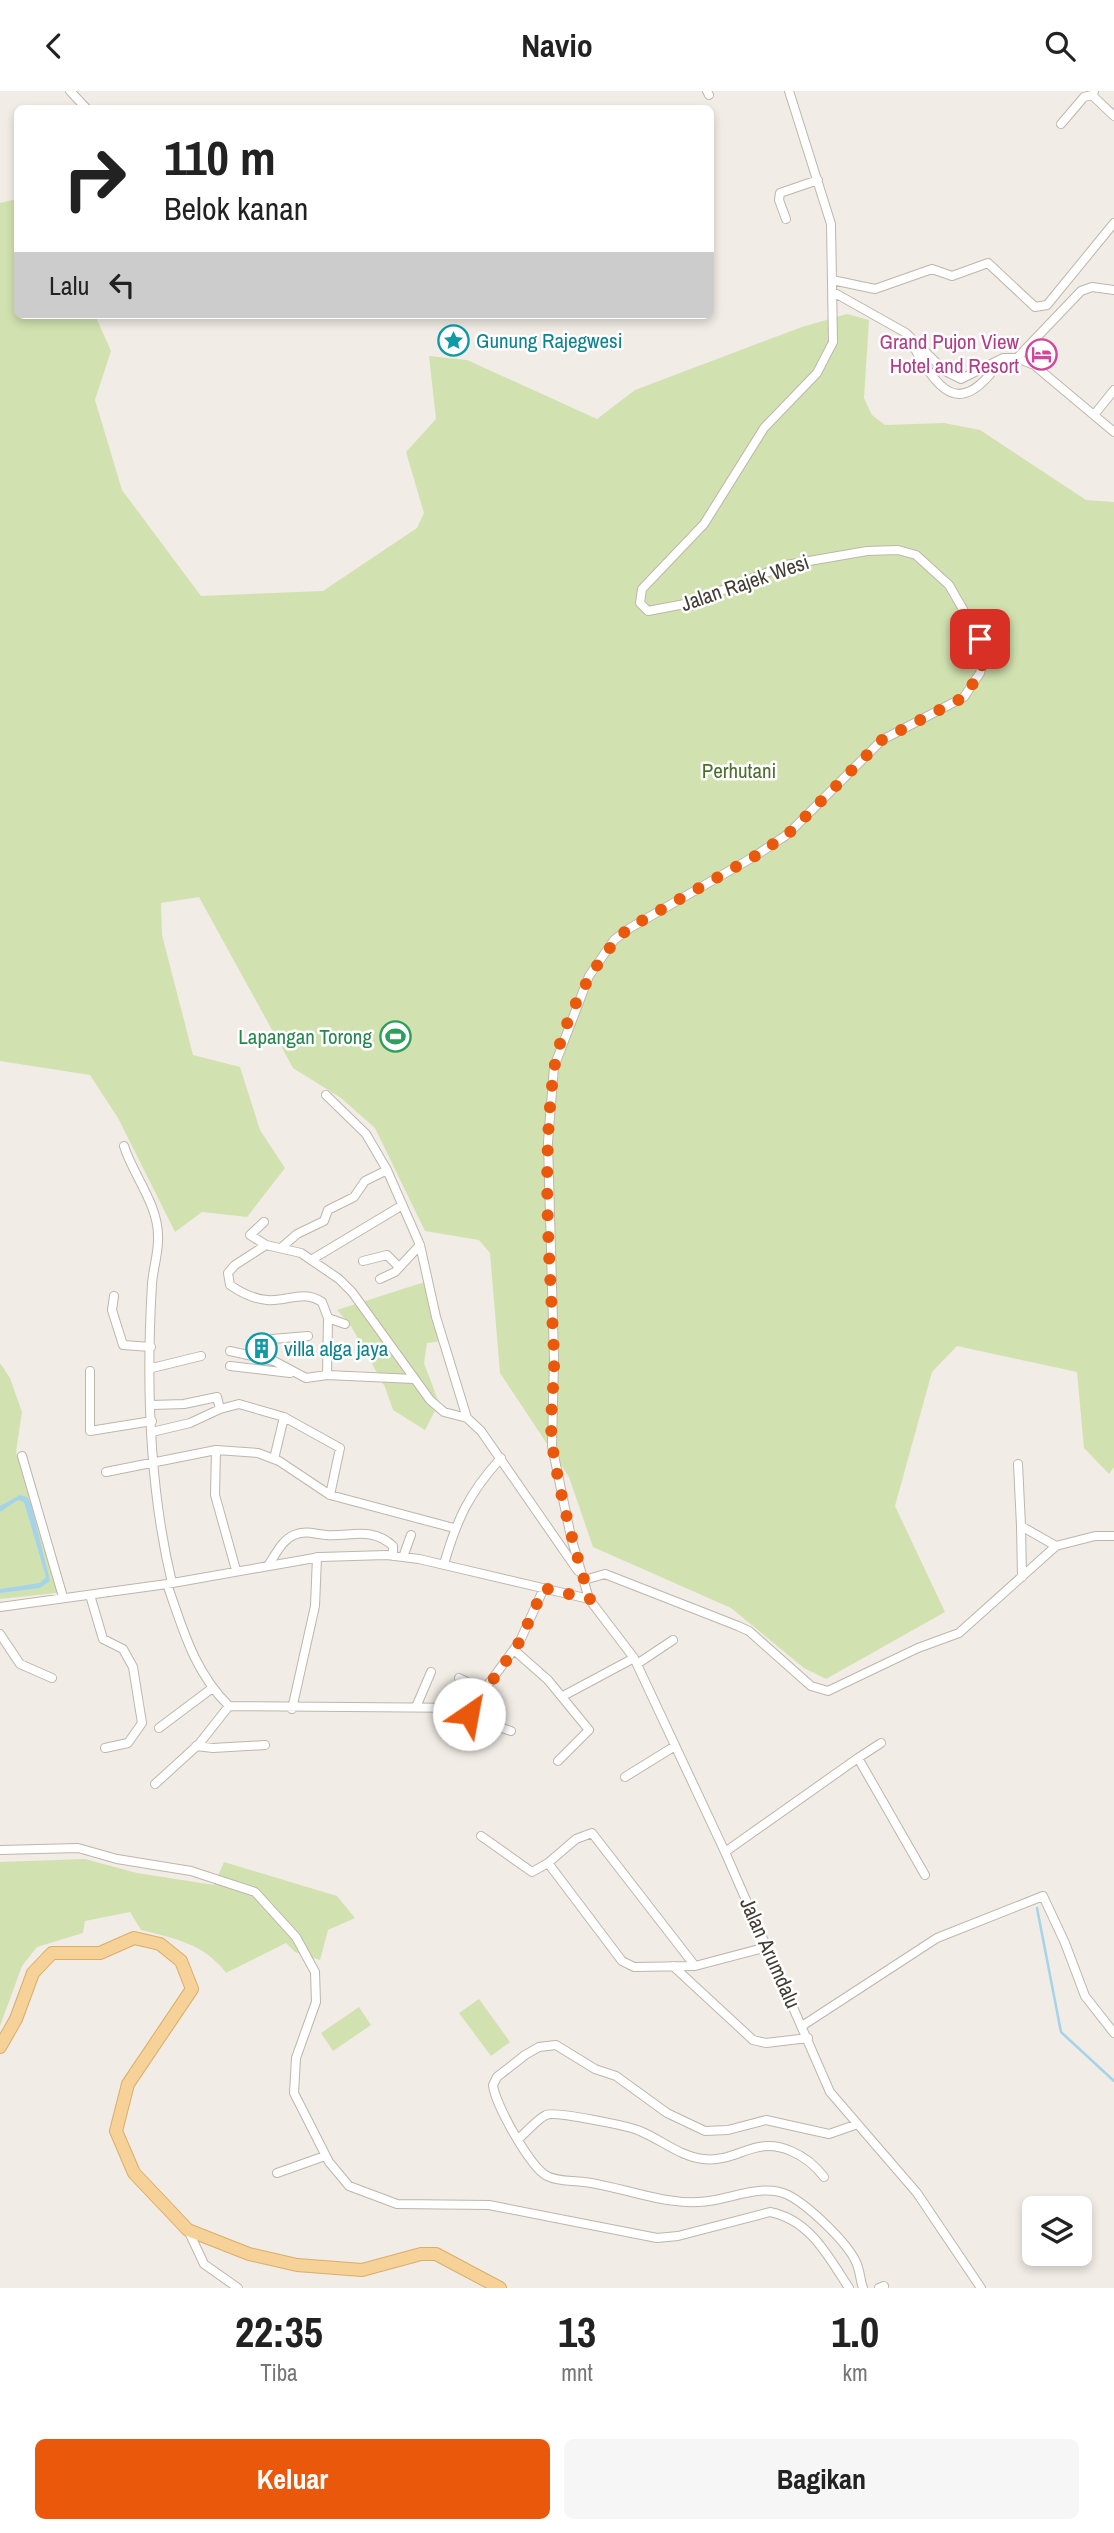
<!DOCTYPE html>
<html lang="id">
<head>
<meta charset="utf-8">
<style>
	body { margin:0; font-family:"Archivo Narrow",sans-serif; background:#f6f6f6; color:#222; height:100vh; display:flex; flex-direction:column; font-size:26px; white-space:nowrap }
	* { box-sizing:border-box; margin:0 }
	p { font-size:23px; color:#767676 }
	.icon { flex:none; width:38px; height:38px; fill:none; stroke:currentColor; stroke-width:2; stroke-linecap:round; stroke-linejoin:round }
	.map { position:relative; height:2197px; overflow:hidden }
	.drawer { display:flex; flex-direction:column; background:#fff; flex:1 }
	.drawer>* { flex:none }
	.hud { position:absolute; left:14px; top:14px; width:700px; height:214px; border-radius:10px; box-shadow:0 4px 10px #0003; background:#fff; color:#222; overflow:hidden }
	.buttons { position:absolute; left:1022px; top:2105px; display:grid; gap:14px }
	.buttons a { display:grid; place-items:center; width:70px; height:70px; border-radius:10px; background:#fff; box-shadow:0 4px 10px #0003; font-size:35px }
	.pin { position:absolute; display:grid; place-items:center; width:60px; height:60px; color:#fff; margin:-30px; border-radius:14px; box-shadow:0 4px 10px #0006 }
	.me { position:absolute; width:77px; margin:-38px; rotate:33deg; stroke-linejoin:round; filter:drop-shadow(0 0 5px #0008) }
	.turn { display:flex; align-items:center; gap:24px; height:147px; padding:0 35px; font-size:32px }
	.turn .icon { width:91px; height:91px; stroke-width:2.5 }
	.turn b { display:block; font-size:49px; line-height:60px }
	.then { display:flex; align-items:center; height:66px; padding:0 35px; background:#0003; gap:14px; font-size:26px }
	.eta { display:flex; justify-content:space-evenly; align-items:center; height:119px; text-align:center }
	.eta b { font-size:42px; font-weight:800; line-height:49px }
	.button { display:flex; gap:14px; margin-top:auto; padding:14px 35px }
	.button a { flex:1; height:80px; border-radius:10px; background:#ea580c; color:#fff; font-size:28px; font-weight:800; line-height:80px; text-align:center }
	.button a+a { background:#f6f6f6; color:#222 }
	header { display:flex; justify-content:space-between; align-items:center; height:91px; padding:0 35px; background:#fff; font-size:32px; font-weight:800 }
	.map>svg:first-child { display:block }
	.green { fill:#d1e2b0 }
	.water { fill:#a5d4ea }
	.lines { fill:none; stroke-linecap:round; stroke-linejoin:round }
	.stream { stroke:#a5d4ea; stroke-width:2.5 }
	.street-casing { stroke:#beb6ab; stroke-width:10 }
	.primary-casing { stroke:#daad6a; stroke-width:14 }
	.street { stroke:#fff; stroke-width:8 }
	.primary { stroke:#f6d298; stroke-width:12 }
	.route { stroke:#ea580c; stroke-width:12; stroke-dasharray:0 21.6 }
	.labels { text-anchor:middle; stroke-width:5; stroke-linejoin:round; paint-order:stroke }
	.culture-label { font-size:21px; fill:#0d838f; stroke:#fff; text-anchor:start }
	.hotel-label { font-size:21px; fill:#b23c85; stroke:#fff; text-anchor:end }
	.street-label { font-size:21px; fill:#433c35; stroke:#fff }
	.park-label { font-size:21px; fill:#4d6f2d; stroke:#fff }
	.leisure-label { font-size:21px; fill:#27864d; stroke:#fff; text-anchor:end }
</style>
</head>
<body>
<header><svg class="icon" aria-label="back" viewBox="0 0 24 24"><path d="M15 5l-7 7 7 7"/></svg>Navio<svg class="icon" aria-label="search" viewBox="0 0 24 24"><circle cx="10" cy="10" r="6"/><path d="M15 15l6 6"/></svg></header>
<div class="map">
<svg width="1114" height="2197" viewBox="0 0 1114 2197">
	<rect width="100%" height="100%" fill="#f1ece5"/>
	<!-- green -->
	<path class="green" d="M17 108 18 224H95L111 260 95 309 122 399 201 505 323 500 417 437 424 422 406 361 436 328 429 265 467 269 597 328 635 299 802 236 847 223 869 229 864 307 872 324 885 334 944 332 980 339 1086 409 1114 411V1376L1109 1383 1084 1357 1077 1281 957 1255 932 1281 895 1415 945 1521 826 1588 804 1577 731 1517 593 1456 569 1386 500 1282 490 1162 479 1149 425 1140 375 1037 341 1007 293 977 199 806 161 812 162 844 193 964 240 976 260 1039 285 1077 247 1126 202 1121 175 1141 118 1027 90 984 0 970V112Z
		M425 1191 441 1250 427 1252 424 1272 439 1312 425 1339 393 1319 385 1296 351 1235 337 1219Z
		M0 1272 10 1287 22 1321 16 1361 58 1499 56 1502 0 1508Z
		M85 1768 137 1782 214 1794 224 1771 337 1805 355 1827 328 1839 320 1869 295 1861 286 1852 226 1882C205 1853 174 1847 141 1839L130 1821 85 1830 83 1842 37 1856 22 1875 0 1935V1771Z
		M479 1908 510 1951 491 1965 459 1922Z
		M359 1916 371 1934 333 1960 321 1942Z"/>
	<!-- water -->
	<path class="water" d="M20 1404 27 1406 31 1413 50 1490 40 1497 0 1502V1498L40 1492 46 1486 24 1411 18 1409 0 1421V1415Z"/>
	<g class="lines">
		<!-- stream -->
		<path class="stream" d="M1037 1817 1061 1941 1114 1990"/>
		<defs>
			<path id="street" d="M70 0 87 18
				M707 0 709 4
				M789 0 831 133 833 251 817 282 764 337 704 433 642 498 640 512 648 520 690 512 786 474 867 460 898 459 916 464 949 494 980 548 983 571 980 582 964 606 882 649 788 743 755 765 630 837 614 849 589 885 554 976 548 1051 554 1267 552 1355 571 1446 589 1508 634 1567 725 1761 830 2001 917 2102 981 2197
				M1094 0 1093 5 1114 25
				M1061 33 1084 6 1092 4
				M786 128 779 109 780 102 818 89
				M832 189 875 198 932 178 952 185 988 172 1035 216 1047 214 1114 132
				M833 201 906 242 945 280 961 288 1003 267H1017L1081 200 1092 196 1114 199
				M908 246C936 294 956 334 1001 269
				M1017 267 1034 274 1114 341
				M1094 324 1114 299
				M326 1004 366 1043 387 1079
				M124 1055C133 1084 158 1113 158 1145 159 1161 153 1177 152 1193 146 1292 149 1396 172 1492
				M264 1131 250 1144 266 1154
				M282 1156 297 1143 324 1130 328 1119 354 1106 365 1090 387 1079 420 1154 436 1226 467 1327 481 1340 578 1480
				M311 1169 401 1115
				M363 1170 387 1164 398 1175
				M380 1188 395 1181 420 1154
				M114 1205 112 1219 123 1254 151 1256
				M328 1227 345 1233
				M230 1260 274 1270 306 1287 327 1284 414 1288
				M264 1267 272 1248 308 1245
				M230 1275 290 1282
				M152 1277 201 1265
				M90 1280V1340L152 1330
				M327 1284 328 1227 322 1211C303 1198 287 1211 267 1209 254 1208 240 1201 230 1194L228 1182 235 1174 266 1154 301 1162 339 1188 352 1201 430 1309 444 1321 467 1327
				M152 1314 184 1313 217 1306 220 1318
				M152 1341 190 1332 220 1318 239 1313 284 1326 340 1357 330 1404
				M216 1359 215 1404 236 1479
				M22 1365 63 1506
				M274 1368 284 1326
				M1018 1373 1021 1435
				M106 1381 216 1359 258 1362 279 1370 330 1404 454 1437
				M403 1466 411 1444
				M269 1473C276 1463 282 1449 294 1444 306 1439 314 1443 326 1444 351 1446 371 1435 393 1455V1465
				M444 1473C457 1428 469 1402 501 1367
				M1022 1486 1021 1435 1056 1455
				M584 1489 605 1483 738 1535 749 1540 811 1595 828 1600 918 1557 959 1542 1056 1455 1095 1445H1114
				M167 1493C183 1538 194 1581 229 1615L471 1617 520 1550 544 1497
				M90 1504 103 1548 123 1558 133 1576 142 1632 128 1652 105 1657
				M0 1516 167 1493 320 1466 387 1464 419 1468 589 1508
				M0 1543 20 1573 52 1587
				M514 1559 548 1589 589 1639 558 1670
				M637 1573 673 1549
				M459 1587 483 1599
				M563 1605 634 1567
				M416 1616 431 1581
				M471 1617 470 1626 511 1640
				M292 1618 315 1515 317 1466
				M159 1637 211 1598
				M196 1655 213 1657 265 1654
				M858 1667 881 1652
				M625 1686 675 1655
				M155 1693 199 1653 229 1615
				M481 1745 532 1781 548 1772
				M0 1759 78 1757 117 1768 191 1780 255 1801 296 1846 315 1881 316 1911 296 1967 294 2002 329 2071 349 2095 397 2113 489 2114 657 2147 678 2145 770 2121C810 2129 828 2165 849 2197
				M725 1761 858 1667 925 1784
				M673 1875 753 1949 766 1952 808 1947
				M695 1875 634 1876 622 1870 548 1772 576 1748 592 1742 695 1875 767 1856
				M802 1935 937 1847 1043 1805 1065 1852 1085 1905 1114 1942
				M855 2034 829 2043 766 2029 728 2039 705 2040 667 2022 616 1985 595 1978 556 1954 539 1956 525 1964 497 1986 493 1994C495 2013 530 2076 547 2085 559 2091 571 2089 584 2091 623 2096 659 2113 699 2111 728 2110 761 2091 788 2104 808 2114 847 2151 856 2171 860 2179 860 2189 863 2197
				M518 2048C527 2041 536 2029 546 2024 555 2020 629 2035 640 2040 662 2049 679 2065 703 2068 738 2072 754 2044 791 2060 805 2066 815 2074 824 2086
				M277 2082 325 2065
				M188 2139 204 2173 238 2197
				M879 2197 884 2195"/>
			<path id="primary" d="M0 1956 16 1928 33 1882 52 1862H100L134 1847 160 1853 181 1870 192 1898 128 1993 116 2040 134 2082 188 2139 249 2163 297 2174 362 2179 421 2163H436L500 2197"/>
		</defs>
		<!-- street casing -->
		<use href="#street" class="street-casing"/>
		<!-- primary casing -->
		<use href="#primary" class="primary-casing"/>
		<!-- street -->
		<use href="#street" class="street"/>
		<!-- primary -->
		<use href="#primary" class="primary"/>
	</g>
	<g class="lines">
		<!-- route -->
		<path class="route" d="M469 1623 520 1550 544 1497 590 1508C575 1459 561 1410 553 1359 548 1329 555 1295 554 1264 550 1170 541 1073 554 979 560 935 595 865 629 837L755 765 788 743 882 649 964 606 980 582 983 571 980 548"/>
	</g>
	<!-- icons -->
	<defs>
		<symbol id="sight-ring" viewBox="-11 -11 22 22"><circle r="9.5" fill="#fff" stroke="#0f9aa8" stroke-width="1.5"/><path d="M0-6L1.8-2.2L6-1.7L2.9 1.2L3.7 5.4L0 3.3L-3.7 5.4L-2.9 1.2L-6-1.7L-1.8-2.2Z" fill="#0f9aa8"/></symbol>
		<symbol id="hotel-ring" viewBox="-11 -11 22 22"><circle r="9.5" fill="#fff" stroke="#d1479c" stroke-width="1.5"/><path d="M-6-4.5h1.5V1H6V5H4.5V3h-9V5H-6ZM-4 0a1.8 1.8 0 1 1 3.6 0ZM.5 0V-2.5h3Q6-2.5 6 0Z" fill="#d1479c"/></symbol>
		<symbol id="stadium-ring" viewBox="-11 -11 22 22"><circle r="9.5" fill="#fff" stroke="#2e9e5b" stroke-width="1.5"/><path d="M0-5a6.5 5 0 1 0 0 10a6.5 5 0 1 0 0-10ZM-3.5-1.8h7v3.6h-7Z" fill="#2e9e5b"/></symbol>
		<symbol id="building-ring" viewBox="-11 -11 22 22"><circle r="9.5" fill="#fff" stroke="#0f9aa8" stroke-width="1.5"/><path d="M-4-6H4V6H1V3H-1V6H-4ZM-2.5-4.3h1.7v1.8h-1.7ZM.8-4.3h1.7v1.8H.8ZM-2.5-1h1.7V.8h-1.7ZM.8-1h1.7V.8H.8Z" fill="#0f9aa8"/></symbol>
	</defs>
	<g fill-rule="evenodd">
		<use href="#sight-ring" x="436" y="232" width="35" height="35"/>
		<use href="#hotel-ring" x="1024" y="246" width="35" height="35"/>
		<use href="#stadium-ring" x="378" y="928" width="35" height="35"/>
		<use href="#building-ring" x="244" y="1240" width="35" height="35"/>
	</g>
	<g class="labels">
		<!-- culture labels -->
		<g class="culture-label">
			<text x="476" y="257">Gunung Rajegwesi</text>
			<text x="284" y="1265">villa alga jaya</text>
		</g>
		<!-- hotel labels -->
		<g class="hotel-label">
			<text x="1019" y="258">Grand Pujon View<tspan x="1019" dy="24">Hotel and Resort</tspan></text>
		</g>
		<!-- street labels -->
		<g class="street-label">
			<text transform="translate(745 492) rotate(-19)" y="7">Jalan Rajek Wesi</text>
			<text transform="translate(770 1862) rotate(66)" y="7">Jalan Arumdalu</text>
		</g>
		<!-- park labels -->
		<g class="park-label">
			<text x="739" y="687">Perhutani</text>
		</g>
		<!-- leisure labels -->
		<g class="leisure-label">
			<text x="372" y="953">Lapangan Torong</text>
		</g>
	</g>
</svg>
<div class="buttons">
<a><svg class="icon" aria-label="layers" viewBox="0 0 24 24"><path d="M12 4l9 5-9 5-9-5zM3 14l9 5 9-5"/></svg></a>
</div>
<div class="pin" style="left:980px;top:548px;background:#d93025"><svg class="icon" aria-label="arrive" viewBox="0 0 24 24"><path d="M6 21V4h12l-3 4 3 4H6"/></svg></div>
<svg class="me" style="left:469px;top:1623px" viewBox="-20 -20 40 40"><circle r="19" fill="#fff"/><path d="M0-13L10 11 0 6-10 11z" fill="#ea580c"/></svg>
<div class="hud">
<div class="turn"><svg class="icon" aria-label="right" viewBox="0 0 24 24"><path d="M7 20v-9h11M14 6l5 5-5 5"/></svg><div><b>110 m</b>Belok kanan</div></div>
<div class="then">Lalu<svg class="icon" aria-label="left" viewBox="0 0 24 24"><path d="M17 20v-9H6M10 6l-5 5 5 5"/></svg></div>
</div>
</div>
<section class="drawer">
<div class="eta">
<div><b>22:35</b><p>Tiba</p></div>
<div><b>13</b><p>mnt</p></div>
<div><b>1.0</b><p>km</p></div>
</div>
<div class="button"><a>Keluar</a><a>Bagikan</a></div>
</section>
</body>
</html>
